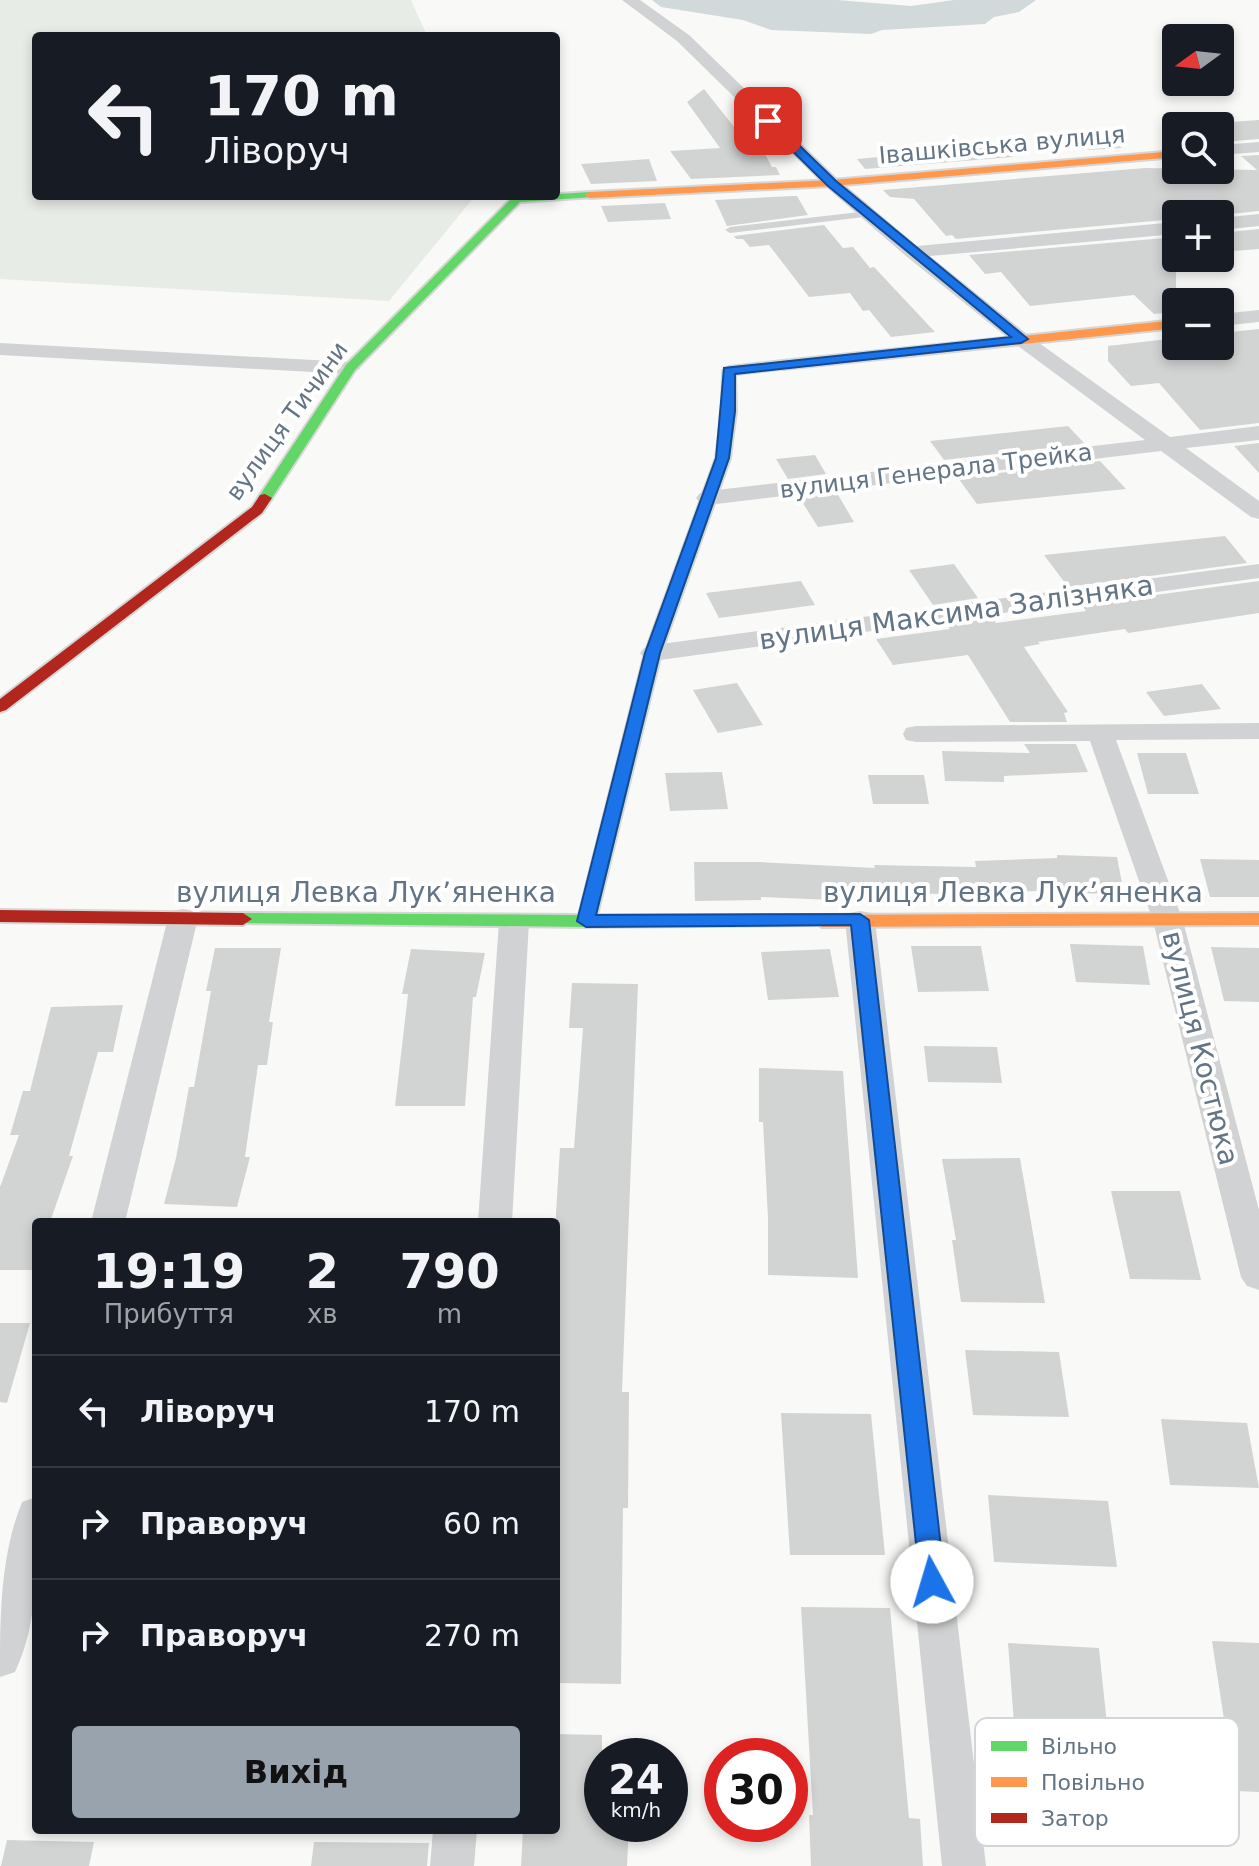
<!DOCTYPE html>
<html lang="uk">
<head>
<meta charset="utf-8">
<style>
	body { margin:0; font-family:"DejaVu Sans",sans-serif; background:#242831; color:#f1f3f6; height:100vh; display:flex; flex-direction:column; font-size:30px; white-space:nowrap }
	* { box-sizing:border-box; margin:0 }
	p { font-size:26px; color:#9ea1a6 }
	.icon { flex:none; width:44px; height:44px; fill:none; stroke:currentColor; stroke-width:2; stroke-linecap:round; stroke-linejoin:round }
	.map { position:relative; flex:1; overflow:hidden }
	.side { position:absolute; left:32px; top:1218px; width:528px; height:616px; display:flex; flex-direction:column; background:#171b24; border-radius:8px; box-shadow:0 4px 12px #0003 }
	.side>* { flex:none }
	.banner { position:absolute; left:32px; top:32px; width:528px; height:168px; border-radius:8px; box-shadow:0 4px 12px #0003; background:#171b24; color:#f1f3f6; overflow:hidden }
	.needle { width:52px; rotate:255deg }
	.tools { position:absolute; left:1162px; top:24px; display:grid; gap:16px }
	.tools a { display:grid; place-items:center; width:72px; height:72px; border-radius:8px; background:#171b24; box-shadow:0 4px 12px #0003; font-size:40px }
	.speed { position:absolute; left:584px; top:1738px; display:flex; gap:16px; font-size:40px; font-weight:700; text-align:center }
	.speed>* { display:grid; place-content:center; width:104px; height:104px; border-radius:50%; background:#171b24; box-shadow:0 4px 12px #0003; line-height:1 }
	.speed small { font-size:20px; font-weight:400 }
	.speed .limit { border:12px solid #d22; background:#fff; color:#111 }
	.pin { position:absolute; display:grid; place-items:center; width:68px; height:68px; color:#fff; margin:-34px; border-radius:16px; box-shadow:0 4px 12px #0006 }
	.me { position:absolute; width:88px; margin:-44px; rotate:354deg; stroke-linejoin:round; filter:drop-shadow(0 0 6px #0008) }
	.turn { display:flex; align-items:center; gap:28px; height:168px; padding:0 40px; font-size:36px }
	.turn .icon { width:104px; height:104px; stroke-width:2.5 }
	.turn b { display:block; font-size:56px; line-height:68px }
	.eta { display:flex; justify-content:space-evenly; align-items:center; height:136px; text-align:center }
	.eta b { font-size:48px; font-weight:700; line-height:56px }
	.cta { display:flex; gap:16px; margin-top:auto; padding:16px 40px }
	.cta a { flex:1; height:92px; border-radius:8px; background:#98a3ad; color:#111; font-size:32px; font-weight:700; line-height:92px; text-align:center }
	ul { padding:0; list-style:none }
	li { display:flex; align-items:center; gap:24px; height:112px; padding:0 40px; border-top:2px solid #363941 }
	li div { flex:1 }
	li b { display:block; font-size:30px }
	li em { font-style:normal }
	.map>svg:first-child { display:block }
	.green { fill:#e8ece6 }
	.water { fill:#d1d9db }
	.building { fill:#d2d4d4 }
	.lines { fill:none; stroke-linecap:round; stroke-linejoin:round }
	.fast-casing { stroke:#d5d7d7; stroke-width:4 }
	.slow-casing { stroke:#d5d7d7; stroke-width:4 }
	.jam-casing { stroke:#d5d7d7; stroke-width:4 }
	.lane { fill:#d1d2d3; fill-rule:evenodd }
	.street { fill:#d1d2d3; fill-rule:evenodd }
	.fast { fill:#63d668; fill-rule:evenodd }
	.slow { fill:#ff974d; fill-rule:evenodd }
	.jam { fill:#b3261e; fill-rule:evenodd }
	.route { fill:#1a73e8; stroke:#114b97; stroke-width:2 }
	.labels { text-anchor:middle; stroke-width:8; stroke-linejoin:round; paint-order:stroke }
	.far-street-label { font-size:24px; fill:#637584; stroke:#fff }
	.street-label { font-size:28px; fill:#637584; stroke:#fff }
	.key { fill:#fff; stroke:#d0d6da; stroke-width:2 }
	.key-label { font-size:22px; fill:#637584 }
</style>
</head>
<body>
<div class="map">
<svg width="1259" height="1866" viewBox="0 0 1259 1866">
	<rect width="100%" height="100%" fill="#f9f9f8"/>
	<!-- green -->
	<path class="green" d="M0 0H411L427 36H36V196H475L389 301 0 279Z"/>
	<!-- water -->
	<path class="water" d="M652 0H837L911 6 954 0H1036L1019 12 994 17 985 24 882 30 871 34 771 30 743 20 661 7Z"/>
	<!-- building -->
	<path class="building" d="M704 89 750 147H761L772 167H776L780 175 691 179 670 151 720 148 687 102Z
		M1259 120V139L1223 142 1220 139V126L1202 124Z
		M1110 136 1122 148 1089 150 1077 139Z
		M1002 146 1013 157 865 169 857 159Z
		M1259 155V211L1220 215 1176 214V219L956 239 952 235 946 236 914 199 890 197 883 190 1145 168 1257 170 1241 156Z
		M649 159 657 181 591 184 581 164Z
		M792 196H797L808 215 727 226 715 200Z
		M665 203 671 219 608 222 601 206Z
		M824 225 843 248 853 247 870 268 874 267 935 332 891 337 869 310 863 311 850 293 809 297 769 245 750 247 743 239H736L734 236Z
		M1259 229V249L1220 252V233Z
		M1176 237V298L1180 302H1176V312L1154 314 1134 295 1030 306 1001 272 985 274 969 255Z
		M1259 329V423L1200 430 1159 383 1131 386 1108 361V346L1176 338V346H1220V333Z
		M1068 426 1085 444 944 460 930 441Z
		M1259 443V473L1234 446Z
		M815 455 826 474 788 479 776 459Z
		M1100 461 1126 489 977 504 958 478Z
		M837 493 854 522 818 527 799 497Z
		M1225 536 1247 563 1068 587 1044 555Z
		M954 564 978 598 933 605 909 570Z
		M801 581 815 605 719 618 706 593Z
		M1259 581V613L1128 633 1125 629 1038 642 1040 644 1024 647 1068 712 1064 713 1067 722H1010L968 655 893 665 876 639 950 629 946 624 992 618 996 623 1086 611 1082 605Z
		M737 683 763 725 718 733 693 690Z
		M1202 684 1221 709 1164 716 1146 692Z
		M1024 744H1076L1088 772 1004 776V782L945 781 942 751 1030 753Z
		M1137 753H1186L1199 794H1148Z
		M722 772 728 809 670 811 665 773Z
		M868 775H924L929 804H873Z
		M1057 855 1117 857 1124 894 1063 893V890L951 894 856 893V901L761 897V900L695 901 694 862H758L875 868 874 865 976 867 975 861 1057 858Z
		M1200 859 1259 860V897H1210Z
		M1070 944 1143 946 1150 985 1076 982Z
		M911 946H981L989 991 918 992Z
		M1211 947 1259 948V1002L1224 1001Z
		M215 948H281L269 1022H273L267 1065H258L245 1157H250L237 1207 164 1204 176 1158 189 1087H194L211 991H206Z
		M411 949 485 953 476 997H473L465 1106H395L408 994H402Z
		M830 949 839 997 768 1000 761 952Z
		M572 983 638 984 622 1392H629L628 1508H623L621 1684 556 1683V1213L560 1148H574L583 1028H569Z
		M123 1005 113 1052H98L69 1156H73L50 1222H36V1270H0V1187L19 1135H10L23 1091H30L51 1007Z
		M924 1046 997 1047 1002 1083 928 1082Z
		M759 1068 843 1071 858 1278 768 1275V1218L763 1122H759Z
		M1020 1158 1045 1303 961 1302 952 1240H956L942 1159Z
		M1111 1191H1180L1201 1280 1130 1279Z
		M0 1323H30L7 1403 0 1402Z
		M965 1350 1059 1352 1069 1417 973 1415Z
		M781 1413 871 1414 885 1555H790Z
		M1161 1419 1247 1423 1259 1488 1170 1485Z
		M988 1495 1108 1501 1117 1567 994 1562Z
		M801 1607 890 1608 909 1818 920 1819 923 1866H811L809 1815H813Z
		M1212 1641 1259 1643V1792L1235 1791Z
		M1008 1643 1099 1648 1116 1811 1020 1805Z
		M556 1734 602 1735V1824H629L627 1866H521L523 1830H556Z
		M7 1840 94 1842 89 1866H1Z
		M314 1842 429 1843 427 1866H311Z"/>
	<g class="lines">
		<defs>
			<path id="fast" d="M590 192 596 195 594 197 520 202 355 370 270 501H260L258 498 346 365 513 197Z
				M783 361 787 362V368L735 374 736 411 730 458 661 653 597 915H822L828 917 831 921 828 925 586 927 237 923 234 919 237 915 243 913 579 915 645 653 716 458 722 411 723 371 729 367Z"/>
			<path id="slow" d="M1176 151V157L832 186 590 198 584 195 590 192 832 180Z
				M1176 320V328L783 369 777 365 783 361Z
				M1259 913V925L822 927 813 921 822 915Z"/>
			<path id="jam" d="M265 494 272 498 262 513 6 710 0 712V699L252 507 260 495Z
				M0 910 243 913 252 919 243 925 0 922Z"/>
		</defs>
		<!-- fast casing -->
		<use href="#fast" class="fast-casing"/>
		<!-- slow casing -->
		<use href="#slow" class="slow-casing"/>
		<!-- jam casing -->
		<use href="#jam" class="jam-casing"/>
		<!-- lane -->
		<path class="lane" d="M868 211 873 214 872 216 730 233 725 230 730 227Z"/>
		<!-- street -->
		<path class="street" d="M622 0H640L689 35 838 179 917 246 1176 222V234L930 256 1028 335 1170 437 1259 426V440L1186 448 1259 501V519L1251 517 1161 451 708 505 700 503 696 498 700 493 708 491 1145 440 1014 343 906 256 826 187 677 41Z
			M1259 142V152L1220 155V145Z
			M1259 214V226L1220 230V218Z
			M1259 310V322L1220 326V314Z
			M0 343 350 362 361 368 350 374 0 355Z
			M1259 564V578L653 661 644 658 640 653 644 648 653 645Z
			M1259 723V739L1116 740 1183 921 1259 1210V1290L1247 1286 1241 1277 1153 921 1090 741 916 742 906 740 903 734 906 728 916 726Z
			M183 909 194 911 198 918 125 1222H91L168 918 172 911Z
			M860 911 871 913 875 920 986 1866H942L845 920 849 913Z
			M514 913 525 915 529 922 512 1222H478L499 922 503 915Z
			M36 1497C36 1556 41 1617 15 1672L0 1677C0 1618 0 1556 22 1502Z
			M433 1830H477L474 1866H430Z"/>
		<!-- fast -->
		<use href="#fast" class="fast"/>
		<!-- slow -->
		<use href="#slow" class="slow"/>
		<!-- jam -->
		<use href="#jam" class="jam"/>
	</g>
	<!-- route -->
	<path class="route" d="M764 119H772L836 181 1028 339 1021 343 735 374V411L729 458 660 653 596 915 860 914 869 920 945 1582 941 1589 932 1592 924 1589 920 1582 851 925 586 927 577 921 645 653 716 458 724 368 1011 337 828 186 764 123Z"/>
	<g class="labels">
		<!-- far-street labels -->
		<g class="far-street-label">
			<text transform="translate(1002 145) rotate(-5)" y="8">Івашківська вулиця</text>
			<text transform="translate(287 421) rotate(-54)" y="8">вулиця Тичини</text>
			<text transform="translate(936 471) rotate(-7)" y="8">вулиця Генерала Трейка</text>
		</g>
		<!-- street labels -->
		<g class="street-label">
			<text transform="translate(956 612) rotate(-8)" y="10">вулиця Максима Залізняка</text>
			<text x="366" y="902">вулиця Левка Лукʼяненка</text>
			<text x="1013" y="902">вулиця Левка Лукʼяненка</text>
			<text transform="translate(1201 1048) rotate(76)" y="10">вулиця Костюка</text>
		</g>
	</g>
	<!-- legend -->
	<rect x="975" y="1718" width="264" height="128" rx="12" class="key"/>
	<rect x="991" y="1741" width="36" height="10" fill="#63d668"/>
	<rect x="991" y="1777" width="36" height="10" fill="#ff974d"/>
	<rect x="991" y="1813" width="36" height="10" fill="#b3261e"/>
	<g class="key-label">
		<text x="1041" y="1754">Вільно</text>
		<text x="1041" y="1790">Повільно</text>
		<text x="1041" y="1826">Затор</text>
	</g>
</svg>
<div class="tools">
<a><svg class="needle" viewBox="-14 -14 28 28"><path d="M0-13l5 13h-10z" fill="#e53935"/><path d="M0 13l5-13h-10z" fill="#9ea1a6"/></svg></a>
<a><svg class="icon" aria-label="search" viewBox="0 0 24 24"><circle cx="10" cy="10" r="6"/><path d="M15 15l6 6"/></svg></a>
<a>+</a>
<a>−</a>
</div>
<div class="speed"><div>24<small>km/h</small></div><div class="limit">30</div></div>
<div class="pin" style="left:768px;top:121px;background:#d93025"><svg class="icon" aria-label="arrive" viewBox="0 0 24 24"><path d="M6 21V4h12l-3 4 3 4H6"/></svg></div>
<svg class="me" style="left:932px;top:1582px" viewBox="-20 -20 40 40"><circle r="19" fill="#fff"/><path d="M0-13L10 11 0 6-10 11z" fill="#1a73e8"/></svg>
<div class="banner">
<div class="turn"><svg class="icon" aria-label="left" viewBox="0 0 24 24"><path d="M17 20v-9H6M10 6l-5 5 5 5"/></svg><div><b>170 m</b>Ліворуч</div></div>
</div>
<section class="side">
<div class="eta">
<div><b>19:19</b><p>Прибуття</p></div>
<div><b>2</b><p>хв</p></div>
<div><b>790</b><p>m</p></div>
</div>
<ul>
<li><svg class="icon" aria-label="left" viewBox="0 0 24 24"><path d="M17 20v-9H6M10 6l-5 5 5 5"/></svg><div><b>Ліворуч</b></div><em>170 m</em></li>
<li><svg class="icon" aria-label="right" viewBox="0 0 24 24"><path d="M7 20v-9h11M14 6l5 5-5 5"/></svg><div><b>Праворуч</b></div><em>60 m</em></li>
<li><svg class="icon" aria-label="right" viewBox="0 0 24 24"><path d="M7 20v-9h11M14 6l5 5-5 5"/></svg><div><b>Праворуч</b></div><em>270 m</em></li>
</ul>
<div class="cta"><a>Вихід</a></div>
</section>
</div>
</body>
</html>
